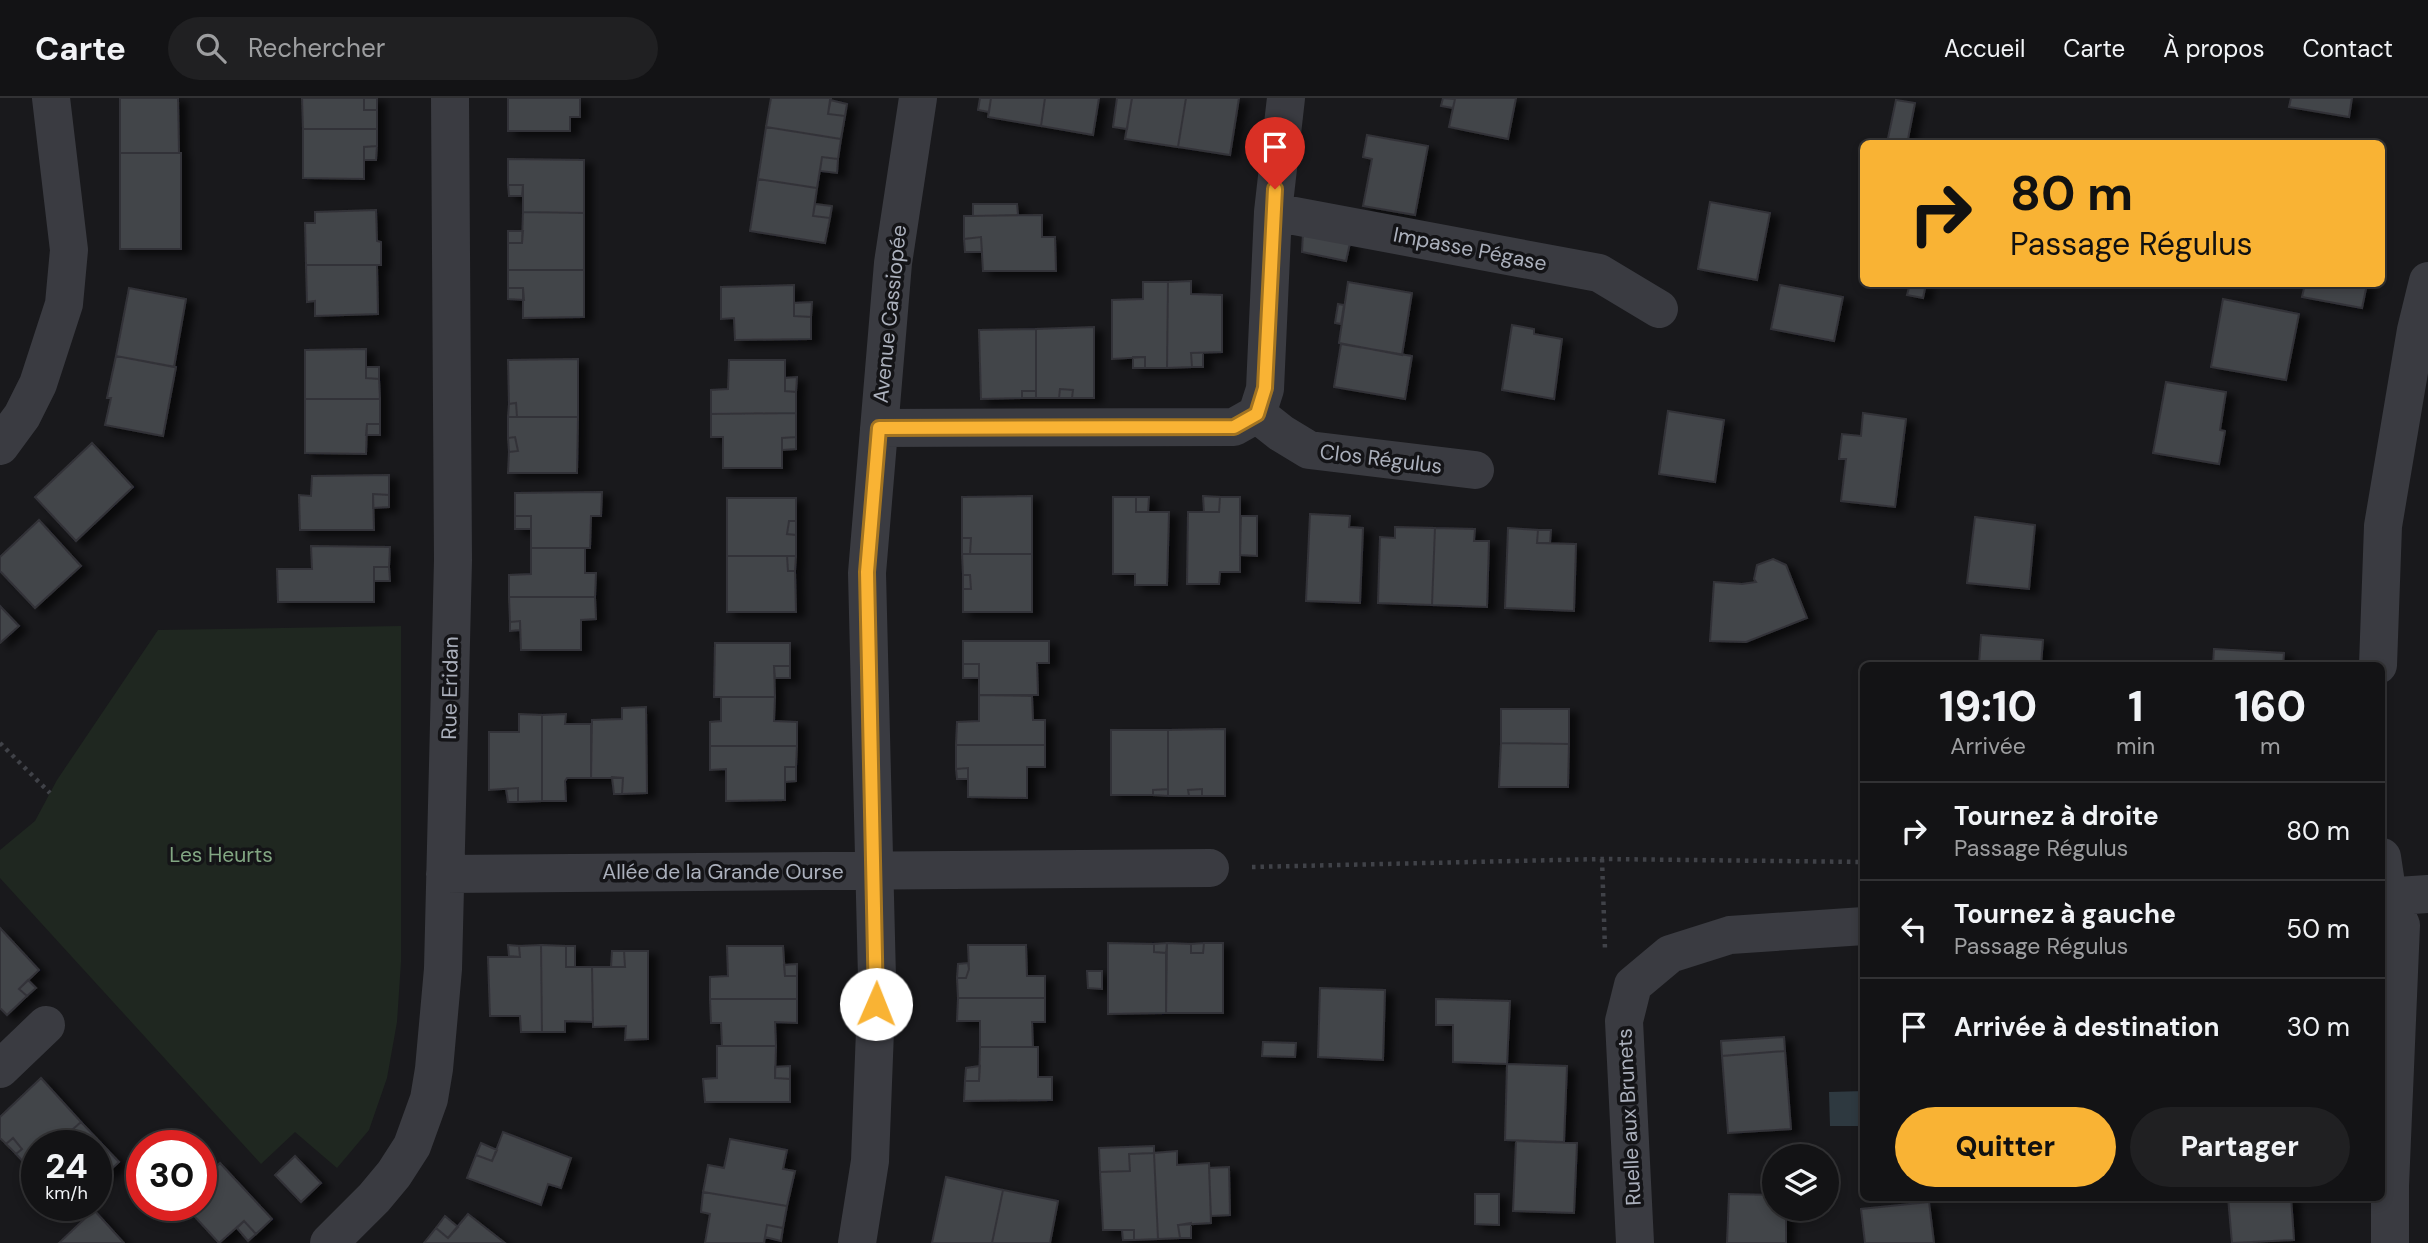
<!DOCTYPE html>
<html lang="fr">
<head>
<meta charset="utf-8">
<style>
	body { margin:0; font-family:"DM Sans",sans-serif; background:#202022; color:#f1f3f6; height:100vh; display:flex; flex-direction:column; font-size:26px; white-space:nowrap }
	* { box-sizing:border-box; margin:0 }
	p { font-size:23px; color:#9d9ea0 }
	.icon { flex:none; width:38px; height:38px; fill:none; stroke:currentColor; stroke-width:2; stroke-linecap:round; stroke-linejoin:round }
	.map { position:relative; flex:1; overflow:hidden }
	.details { position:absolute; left:1860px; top:564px; width:525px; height:539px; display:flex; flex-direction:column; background:#131315; border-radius:10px; box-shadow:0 4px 10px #0003,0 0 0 2px #323234 }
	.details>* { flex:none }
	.guide { position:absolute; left:1860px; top:42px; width:525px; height:147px; border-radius:10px; box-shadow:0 4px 10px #0003,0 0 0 2px #323234; background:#f9b334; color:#111; overflow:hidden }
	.buttons { position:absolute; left:1762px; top:1046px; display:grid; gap:14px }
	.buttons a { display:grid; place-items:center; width:77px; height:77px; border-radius:50%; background:#131315; box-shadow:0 4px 10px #0003,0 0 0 2px #323234; font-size:35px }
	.speed { position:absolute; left:21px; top:1032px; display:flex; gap:14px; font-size:35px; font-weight:700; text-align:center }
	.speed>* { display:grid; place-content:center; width:91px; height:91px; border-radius:50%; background:#131315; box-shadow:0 4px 10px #0003,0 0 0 2px #323234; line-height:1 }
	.speed small { font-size:18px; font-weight:400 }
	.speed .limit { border:10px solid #d22; background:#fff; color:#111 }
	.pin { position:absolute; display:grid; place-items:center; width:60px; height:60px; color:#fff; margin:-72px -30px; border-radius:50% 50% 50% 0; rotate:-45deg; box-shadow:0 0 7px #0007 }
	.pin .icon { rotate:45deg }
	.me { position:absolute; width:77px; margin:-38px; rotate:1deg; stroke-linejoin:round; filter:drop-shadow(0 0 5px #0008) }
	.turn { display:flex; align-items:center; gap:24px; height:147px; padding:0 35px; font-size:32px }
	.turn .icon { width:91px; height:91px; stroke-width:2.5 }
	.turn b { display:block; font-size:49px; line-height:60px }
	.eta { display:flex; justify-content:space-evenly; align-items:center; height:119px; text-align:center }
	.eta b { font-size:42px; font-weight:800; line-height:49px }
	.cta { display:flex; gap:14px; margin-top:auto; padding:14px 35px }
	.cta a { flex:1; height:80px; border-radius:42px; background:#f9b334; color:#111; font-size:28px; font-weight:800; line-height:80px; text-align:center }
	.cta a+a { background:#202022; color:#f1f3f6 }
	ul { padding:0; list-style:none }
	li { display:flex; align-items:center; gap:21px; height:98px; padding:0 35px; border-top:2px solid #323234 }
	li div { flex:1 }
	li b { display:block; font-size:26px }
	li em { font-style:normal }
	header { display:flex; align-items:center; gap:42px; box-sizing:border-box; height:98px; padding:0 35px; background:#131315; border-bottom:2px solid #323234 }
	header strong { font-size:33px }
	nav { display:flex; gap:38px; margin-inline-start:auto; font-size:24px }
	.search { width:490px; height:63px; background:#202022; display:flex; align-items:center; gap:18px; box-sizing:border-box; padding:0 24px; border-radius:38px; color:#9d9ea0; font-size:26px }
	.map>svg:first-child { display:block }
	.green { fill:#1f2720 }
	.water { fill:#2e3940 }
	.building { fill:#434449; stroke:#333338; stroke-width:2; filter:url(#shadow) }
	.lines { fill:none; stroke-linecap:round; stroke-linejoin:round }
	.path { stroke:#404248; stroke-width:4.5; stroke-dasharray:3.5 5; stroke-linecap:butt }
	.street { stroke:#3a3b41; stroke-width:38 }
	.route-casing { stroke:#a27422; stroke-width:18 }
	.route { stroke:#f9b334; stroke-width:12 }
	.labels { text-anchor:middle; stroke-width:7; stroke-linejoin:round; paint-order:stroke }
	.street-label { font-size:21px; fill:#abb0bc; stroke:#141417 }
	.park-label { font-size:21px; fill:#82a783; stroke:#141417 }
</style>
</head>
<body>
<header>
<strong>Carte</strong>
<div class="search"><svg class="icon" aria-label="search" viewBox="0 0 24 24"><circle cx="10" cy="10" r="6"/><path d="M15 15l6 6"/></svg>Rechercher</div>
<nav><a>Accueil</a><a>Carte</a><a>À propos</a><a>Contact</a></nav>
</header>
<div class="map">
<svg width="2428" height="1145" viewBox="0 0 2428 1145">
	<defs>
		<filter id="shadow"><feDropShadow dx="8" dy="4.5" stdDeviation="3.5" flood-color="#0009"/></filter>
	</defs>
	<rect width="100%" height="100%" fill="#19191c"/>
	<!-- green -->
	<path class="green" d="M401 528V864L397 924 387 980 369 1032 337 1070 295 1034 261 1066 0 780V752L35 723 57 682 158 532Z"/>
	<!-- water -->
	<path class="water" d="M1864 993V1028H1830L1829 994Z"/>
	<!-- building -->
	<path class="building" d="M120 0H178L179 55H120Z
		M302 0H364V12H377V31H303Z
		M364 0H377V12H364Z
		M508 0H580V19H570V33H508Z
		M771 0H831L828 16 845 18 841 41 766 29Z
		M980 0H991L989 14 978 12Z
		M991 0H1045L1041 28 988 19Z
		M1045 0H1099L1093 37 1041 28Z
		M1117 0H1132L1127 31 1113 29Z
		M1132 0H1186L1178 49 1125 41Z
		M1186 0H1239L1230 57 1178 49Z
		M1443 0 1455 1 1453 10 1441 8Z
		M1451 0H1516L1508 41 1449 29 1455 1Z
		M2291 0H2352L2349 19 2289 9Z
		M830 2 847 6 845 18 828 16Z
		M1896 2 1915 5 1907 46 1887 45Z
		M766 29 841 41 838 61 822 59 817 90 758 81Z
		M303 31H377V48L364 49V81L303 80Z
		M1367 37 1428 48 1415 117 1363 108 1372 61 1363 59Z
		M377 48 376 62H364V49Z
		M120 55H181V151H120Z
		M822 59 838 61 837 75 820 73Z
		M508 61 584 62V115L523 114V87H508Z
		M758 81 817 90 813 118 830 120 825 145 750 133Z
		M508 87H523L522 98H509Z
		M1710 104 1770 115 1757 182 1698 171Z
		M815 106 832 108 830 120 813 118Z
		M973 106H1017L1018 117 973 118Z
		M376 112 377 143 381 144V167H306L305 125H315V114Z
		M523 114 584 115V172H508V145H522Z
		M1042 117V139H1055L1056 173H983L981 139 964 141V118Z
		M508 133H523L522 145H508Z
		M1303 135 1350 145 1346 163 1302 154Z
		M981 139 982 154H965L964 141Z
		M306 167H377L378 216 315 218V203L307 204Z
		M508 172H584V219L523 220V190H508Z
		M1191 183V196L1222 197V254L1191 255 1192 269 1167 270 1168 184Z
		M1143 184H1168L1167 270H1145V259L1112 261V202L1143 201Z
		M1348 184 1412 195 1402 257 1339 245Z
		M1910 186H1926L1923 200 1907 197Z
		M2305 186H2367L2362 210 2302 199Z
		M794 187V218L811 219V241L735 242 734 220 721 221V189Z
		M1780 187 1843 199 1834 243 1771 231Z
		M129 190 186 201 174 269 116 258Z
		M508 190H523L524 202 508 201Z
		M2223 201 2299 216 2286 282 2211 269Z
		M812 204 811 219 794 218V205Z
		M1338 206 1344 207 1341 226 1335 225Z
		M1512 227 1534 231V236L1562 241 1554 301 1502 292Z
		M1094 229V300H1072L1073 292 1060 291 1059 300H1036V231Z
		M1036 231V293H1022V300L981 301 979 232Z
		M1341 246 1412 258 1405 301 1334 289Z
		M366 251V280L379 281 380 301H305V252Z
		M1191 255H1203V269H1192Z
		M116 258 176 269 163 338 105 327 111 300H107Z
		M1133 259H1145V270H1133Z
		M578 261V319H517L516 305 509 306 508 262Z
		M729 262H785V293L796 294V315L711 316V292L728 291Z
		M366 269H379V281L366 280Z
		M797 279 796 294 785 293V280Z
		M2166 284 2226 294 2220 332 2225 333 2219 366 2153 355Z
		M1060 291 1073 292 1072 300H1059Z
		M1022 293H1036V300H1022Z
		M305 301H380V326H367L366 356 305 355Z
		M516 305 517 319H508L509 306Z
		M1668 313 1724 322 1715 384 1659 376Z
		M796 315V339L782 340V370H723V339H711V316Z
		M1863 315 1906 321 1895 409 1841 403 1846 361H1839L1842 336 1861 338Z
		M508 319H578L577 375H508L509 354 518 353 515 339 508 340Z
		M367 326H380V337H366Z
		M515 339 518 353 509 354 508 340Z
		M796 339V351L782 352V340Z
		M92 345 133 389 76 443 35 399Z
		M389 377V397L373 396 374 432H300L299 397 311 398 312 378Z
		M602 394 601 418H591L590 450H531V418H515V395Z
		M373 396 389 397V409L373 410Z
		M1032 398V456H970L971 440H962V399Z
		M1203 398 1220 399 1219 414H1204Z
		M1113 399H1136V414H1169L1167 487H1135V476H1113Z
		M1136 399H1149L1148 414H1136Z
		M1220 399H1240V474H1220L1219 486H1187L1188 414H1219Z
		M727 400H796V423H789L787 436 796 437V458H727Z
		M1310 416 1350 418 1349 429 1363 430 1360 505 1306 503Z
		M515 418H531V431H515Z
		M1241 418H1257V458L1240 457Z
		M1975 419 2035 427 2029 491 1967 485Z
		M39 422 81 468 35 510 0 473V459Z
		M789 423H796V437L787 436Z
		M1395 429 1435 430 1432 507 1378 505 1380 439 1395 440Z
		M1435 430 1475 431 1474 443H1489L1487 509 1432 507Z
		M1508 430 1538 432 1537 445 1576 446 1574 513 1505 510Z
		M1538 432H1551L1550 445H1537Z
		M962 440H971L970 456H962Z
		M311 448 390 449 389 469H374V504H278L277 471H312Z
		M531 450H585V475H596L595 499H509V477L531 476Z
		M962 456H1032V514H963V491H971L970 477H963Z
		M727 458H787L788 473H795L796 514H727Z
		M787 458H796L795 473H788Z
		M1773 461 1786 467 1807 520 1746 544 1710 543 1714 484 1742 486 1756 484 1754 481 1757 467Z
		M374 469H389L390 483H374Z
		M963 477H970L971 491H963Z
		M509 499H595L596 521 581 522V552H521L520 523 510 524Z
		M0 508 19 528 0 545Z
		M520 523V532L510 533V524Z
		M1981 537 2043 542 2041 567H1979Z
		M963 543H1049V565H1037L1038 597H979V566H963Z
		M715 545H790V568H774L775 599H714Z
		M2214 551 2284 555 2283 567H2213Z
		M963 566H979V580H963Z
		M774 568H790V580H775Z
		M979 597 1032 598 1033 622H1045V647H956L957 624 979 623Z
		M721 599H775L774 623 797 624V648H710V624L721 623Z
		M646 609 647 695 622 696 623 680H591L592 622 622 621V610Z
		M1501 611H1569V646L1501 645Z
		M519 616 542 617V703L518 704V690L489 692V634H519Z
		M566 616 565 626H591V680H567L565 683 566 703H542V617Z
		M1225 631V698H1202V691L1188 692 1189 698H1168V632Z
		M1111 632H1168V691L1153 692V697H1111Z
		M1501 645 1569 646 1568 689H1499Z
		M956 647H1045V669H1027V700L968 699V670L956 671Z
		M710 648H797L796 669H785V702L726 703V671L710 672Z
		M785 669H796V683L785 684Z
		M968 670V681H957L956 671Z
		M612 679 623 680 622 696H614Z
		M518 690V704H508L506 691Z
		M1168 691V698L1153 697V692Z
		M1202 691V698H1189L1188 692Z
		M0 830 39 872 19 891 27 898 7 917 0 910Z
		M1108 845 1154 846V854L1166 855V915L1108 916Z
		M1167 845 1191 846V855H1203L1204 845H1223V915H1166Z
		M1167 845 1166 855 1154 854V846Z
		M1204 845 1203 855H1191V846Z
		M508 847 519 848 520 859 509 858Z
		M541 847 542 934H521L520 918H490L488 859H520L519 848Z
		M541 847 566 848V869H592L593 924 565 923V934H542Z
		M968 847H1026L1027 878H1045V900H958L957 880H966L969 871Z
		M566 848H575V869H566Z
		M727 848H783L785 878H797V901H710V879L728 878Z
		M612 853H624L625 869H611Z
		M624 853H648V941L625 942 626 928 593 929 592 869H625Z
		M968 865 969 871 966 880H957L958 866Z
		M797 866V878H785L784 867Z
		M1087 873H1102V891L1088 890Z
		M28 882 36 890 27 898 19 891Z
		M1320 890 1385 892 1383 962 1318 959Z
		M958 900H1045V924H1032L1033 949H980V923H957Z
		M710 901H797V925L775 924 776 948H722L721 925H711Z
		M1436 901 1510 903 1507 966 1453 964V927H1436Z
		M1784 939 1785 953 1722 958 1721 943Z
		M1263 944 1296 945 1295 959 1262 958Z
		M717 948H776L775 980 790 981V1004H705L703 981 717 980Z
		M980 949H1038V979H1052V1002L964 1003 965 983H979Z
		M1785 953 1791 1031 1728 1035 1722 958Z
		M1507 966 1567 968 1564 1044 1505 1042Z
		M790 968V981L775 980V969Z
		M980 968 979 983H965L966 970Z
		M41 980 81 1024 54 1048H37V1064L30 1071 16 1056 22 1051 13 1040 6 1046 0 1040V1019Z
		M81 1024 119 1064 96 1085V1048H54Z
		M503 1034 571 1060 561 1090 548 1086 541 1107 467 1080 476 1057 492 1063Z
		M13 1040 22 1051 16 1056 6 1046Z
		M730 1041 787 1052 783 1071 795 1073 787 1108 703 1094 708 1067 724 1070Z
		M1516 1043 1577 1045 1574 1115 1513 1113Z
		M481 1045 497 1052 492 1063 476 1057Z
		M1154 1048V1055L1129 1056 1130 1073 1100 1074 1099 1050Z
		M1177 1053V1067L1209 1065 1211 1125 1178 1127 1180 1140 1158 1141 1154 1055Z
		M1154 1055 1158 1141 1134 1142V1132H1103L1100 1074 1130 1073 1129 1056Z
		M295 1058 321 1085 301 1104 275 1077Z
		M220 1065 272 1121 256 1136 244 1123 219 1145 185 1108H201V1075L205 1079Z
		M1229 1069 1230 1117 1211 1118 1209 1070Z
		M946 1079 1003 1092 992 1145H932Z
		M1003 1092 1058 1103 1050 1145H992Z
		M703 1094 787 1108 783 1130 767 1127 764 1145H705L710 1116 701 1114Z
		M1475 1096H1499V1127L1475 1126Z
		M1729 1096 1774 1097V1111H1786V1145H1727Z
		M2228 1099H2291L2294 1142 2232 1145Z
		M1929 1104 1934 1145H1865L1861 1111Z
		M94 1112 124 1145H59Z
		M468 1116 505 1145H424L436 1130 448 1140Z
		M445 1118 458 1129 448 1140 436 1130Z
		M244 1123 256 1136 248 1143 237 1130Z
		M1191 1125V1140H1180L1178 1127Z
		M767 1127 783 1130 781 1143 765 1139Z
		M1122 1132H1134V1142H1123Z"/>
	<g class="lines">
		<!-- path -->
		<path class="path" d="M0 645 50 695
			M1602 761 1605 851
			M1252 769 1602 761 1864 764"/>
		<!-- street -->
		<path class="street" d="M1273 114 1599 175 1659 211
			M1257 316 1281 335 1309 352 1475 372
			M879 330 1234 329 1257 316 1265 291 1273 114 1286 0
			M0 348 22 318 38 286 64 206 69 152 51 0
			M2378 567 2383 428 2416 232 2428 183
			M2382 759 2388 799 2401 827 2390 1088V1145
			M445 776 1210 770
			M2382 799 2428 796
			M0 971 46 927
			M329 1145 374 1100 394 1076 412 1048 429 1001 434 971 443 871 453 462 450 0
			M857 1145 870 1063 877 880 867 475 893 165 918 0
			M1635 1145 1624 923 1633 887 1670 856 1730 837 1864 828"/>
	</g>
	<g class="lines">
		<defs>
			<path id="route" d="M876 906 867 474 879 330 1234 329 1257 316 1265 290 1275 91"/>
		</defs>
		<!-- route casing -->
		<use href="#route" class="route-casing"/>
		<!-- route -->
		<use href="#route" class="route"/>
	</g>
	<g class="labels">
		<!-- street labels -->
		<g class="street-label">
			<text transform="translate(1470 151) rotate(11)" y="7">Impasse Pégase</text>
			<text transform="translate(890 216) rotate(-84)" y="7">Avenue Cassiopée</text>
			<text transform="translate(1381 361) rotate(7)" y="7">Clos Régulus</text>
			<text transform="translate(450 590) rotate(-89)" y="7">Rue Eridan</text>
			<text x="723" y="781">Allée de la Grande Ourse</text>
			<text transform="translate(1629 1019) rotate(-93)" y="7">Ruelle aux Brunets</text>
		</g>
		<!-- park labels -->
		<g class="park-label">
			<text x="221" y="764">Les Heurts</text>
		</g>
	</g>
</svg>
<div class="buttons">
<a><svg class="icon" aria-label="layers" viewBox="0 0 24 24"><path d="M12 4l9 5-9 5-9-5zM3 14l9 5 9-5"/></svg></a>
</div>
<div class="speed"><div>24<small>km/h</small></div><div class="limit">30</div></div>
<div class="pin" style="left:1275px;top:91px;background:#d93025"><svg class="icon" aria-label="arrive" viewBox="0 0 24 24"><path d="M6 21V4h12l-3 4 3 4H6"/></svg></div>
<svg class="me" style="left:876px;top:906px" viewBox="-20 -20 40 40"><circle r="19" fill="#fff"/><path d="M0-13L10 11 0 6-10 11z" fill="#f9b334"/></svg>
<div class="guide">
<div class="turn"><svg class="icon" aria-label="right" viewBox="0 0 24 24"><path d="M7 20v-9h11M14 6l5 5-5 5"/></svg><div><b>80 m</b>Passage Régulus</div></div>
</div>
<section class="details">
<div class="eta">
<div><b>19:10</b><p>Arrivée</p></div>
<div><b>1</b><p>min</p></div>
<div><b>160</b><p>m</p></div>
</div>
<ul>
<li><svg class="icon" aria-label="right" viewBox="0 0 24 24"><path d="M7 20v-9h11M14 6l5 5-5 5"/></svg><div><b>Tournez à droite</b><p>Passage Régulus</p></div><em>80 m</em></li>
<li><svg class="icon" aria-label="left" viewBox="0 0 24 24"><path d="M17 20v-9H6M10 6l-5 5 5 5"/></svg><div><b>Tournez à gauche</b><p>Passage Régulus</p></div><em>50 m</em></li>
<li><svg class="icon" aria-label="arrive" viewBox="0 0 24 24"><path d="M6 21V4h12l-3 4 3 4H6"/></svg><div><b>Arrivée à destination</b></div><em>30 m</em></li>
</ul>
<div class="cta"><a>Quitter</a><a>Partager</a></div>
</section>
</div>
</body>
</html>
